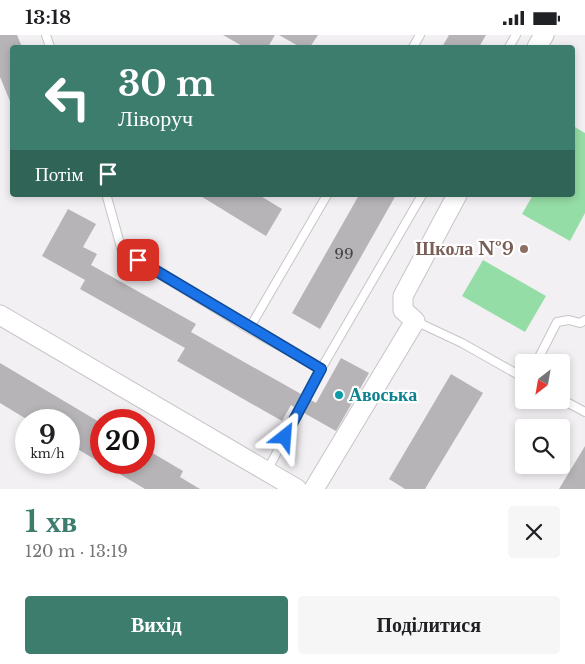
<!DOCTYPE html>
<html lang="uk">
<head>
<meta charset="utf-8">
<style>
	body { margin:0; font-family:"Libre Baskerville",serif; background:#f6f6f6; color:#202124; height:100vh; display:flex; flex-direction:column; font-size:19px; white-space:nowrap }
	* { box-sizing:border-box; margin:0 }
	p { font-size:16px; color:#757577 }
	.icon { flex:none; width:28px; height:28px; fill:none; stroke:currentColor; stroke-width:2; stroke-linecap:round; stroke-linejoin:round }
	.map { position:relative; height:454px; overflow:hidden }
	.panel { display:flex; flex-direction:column; background:#fff; flex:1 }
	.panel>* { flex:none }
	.banner { position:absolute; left:10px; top:10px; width:565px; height:152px; border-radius:5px; box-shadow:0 2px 8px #0003; background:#3c7d6d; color:#fff; overflow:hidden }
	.needle { width:32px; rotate:211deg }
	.fabs { position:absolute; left:515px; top:319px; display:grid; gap:10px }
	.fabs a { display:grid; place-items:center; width:55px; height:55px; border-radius:5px; background:#fff; box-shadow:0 2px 8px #0003; font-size:25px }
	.speed { position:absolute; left:15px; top:374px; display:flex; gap:10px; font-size:25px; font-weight:700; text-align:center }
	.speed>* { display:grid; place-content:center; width:65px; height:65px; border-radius:50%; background:#fff; box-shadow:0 2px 8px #0003; line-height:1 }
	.speed small { font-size:12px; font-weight:400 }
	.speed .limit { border:8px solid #d22; background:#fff; color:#111 }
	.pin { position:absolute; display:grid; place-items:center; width:42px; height:42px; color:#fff; margin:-21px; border-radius:10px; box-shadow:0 2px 8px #0006 }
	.me { position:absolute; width:55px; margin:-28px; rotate:28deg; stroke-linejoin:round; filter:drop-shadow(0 0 4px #0008) }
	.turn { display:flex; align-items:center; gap:18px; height:105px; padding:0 25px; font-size:22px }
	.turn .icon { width:65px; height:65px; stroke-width:2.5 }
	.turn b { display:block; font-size:35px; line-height:42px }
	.then { display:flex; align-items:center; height:48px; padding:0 25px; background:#0003; gap:10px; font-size:19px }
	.round { display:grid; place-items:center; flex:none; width:52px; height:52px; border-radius:5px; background:#f6f6f6 }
	.overview { display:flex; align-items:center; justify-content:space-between; height:85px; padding:0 25px }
	h1 { font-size:30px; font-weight:800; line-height:38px; color:#3c7d6d }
	.button { display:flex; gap:10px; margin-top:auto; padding:10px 25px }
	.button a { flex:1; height:58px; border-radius:5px; background:#3c7d6d; color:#fff; font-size:20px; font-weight:800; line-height:58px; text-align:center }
	.button a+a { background:#f6f6f6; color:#202124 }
	.status { display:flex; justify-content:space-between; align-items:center; height:35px; padding:0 25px; background:#fff; direction:ltr }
	.status svg { height:14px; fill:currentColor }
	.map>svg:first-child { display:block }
	.green { fill:#95dda6 }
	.building { fill:#b6b4b7 }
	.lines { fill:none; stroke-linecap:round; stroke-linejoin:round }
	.service-casing { stroke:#c7c4c7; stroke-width:10 }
	.tertiary-casing { stroke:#c7c4c7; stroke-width:21 }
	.service { stroke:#fff; stroke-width:8 }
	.tertiary { stroke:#fff; stroke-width:19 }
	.route-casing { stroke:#114b97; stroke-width:12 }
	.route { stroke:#1a73e8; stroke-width:9 }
	.education-dot { fill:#8d6e63; stroke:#fff; stroke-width:2 }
	.culture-dot { fill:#0f9aa8; stroke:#fff; stroke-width:2 }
	.labels { text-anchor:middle; stroke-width:4.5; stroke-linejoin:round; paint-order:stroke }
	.number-label { font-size:15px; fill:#464546 }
	.education-label { font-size:18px; font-weight:bold; fill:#785e54; stroke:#fff; text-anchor:end }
	.culture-label { font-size:18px; font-weight:bold; fill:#0d838f; stroke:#fff; text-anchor:start }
</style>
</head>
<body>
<div class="status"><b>13:18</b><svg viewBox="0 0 49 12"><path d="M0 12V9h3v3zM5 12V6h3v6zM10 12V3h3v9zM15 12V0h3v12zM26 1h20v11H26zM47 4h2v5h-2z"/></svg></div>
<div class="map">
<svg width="585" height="454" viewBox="0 0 585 454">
	<rect width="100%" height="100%" fill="#f3f0f3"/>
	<!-- green -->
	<path class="green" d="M573 91 585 98V178L570 206 522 179 533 160H572Z
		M483 225 546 261 525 297 462 261Z"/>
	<!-- building -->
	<path class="building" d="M0 0H17L22 12H12V71L0 42Z
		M223 0H275L268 12H244Z
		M279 0H318L310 12H300Z
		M449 0H486L479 12H442Z
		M199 160H259L282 174 266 201Z
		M359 160H396L320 294 292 278Z
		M68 174 96 189 83 212 97 219 91 230 196 289 191 297 301 359 294 372 291 370 282 386 177 326 185 313 80 254 85 245 42 221Z
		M341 323 369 338 336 396 304 378 311 365 316 368Z
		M0 328 101 388V428H144V413L183 436 180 442 200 454H145L69 409V385H28L0 368Z
		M451 339 483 358 425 454H405L389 444Z
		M585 411V454H559Z"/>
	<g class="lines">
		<defs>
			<path id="service" d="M46 0 50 12
				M413 12 420 0
				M509 12 516 0
				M107 162 122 216 249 294 321 334 267 436
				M415 286 462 308 524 343
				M249 294 327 160
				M536 328 557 287 569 285 580 288 585 285
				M321 334 422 160
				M561 364 585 377"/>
			<path id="tertiary" d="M537 12 544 0
				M0 280 297 454
				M314 454 415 286 403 275V261L457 160"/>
		</defs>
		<!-- service casing -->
		<use href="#service" class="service-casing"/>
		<!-- tertiary casing -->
		<use href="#tertiary" class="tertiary-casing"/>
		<!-- service -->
		<use href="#service" class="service"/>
		<!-- tertiary -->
		<use href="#tertiary" class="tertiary"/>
	</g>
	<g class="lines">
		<defs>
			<path id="route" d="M138 225 321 334 285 402"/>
		</defs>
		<!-- route casing -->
		<use href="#route" class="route-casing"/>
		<!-- route -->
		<use href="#route" class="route"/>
	</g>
	<!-- markers -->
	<circle class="education-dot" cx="524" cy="214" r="5"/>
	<circle class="culture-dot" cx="339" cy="360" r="5"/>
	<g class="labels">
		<!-- number labels -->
		<g class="number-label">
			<text x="344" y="224">99</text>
		</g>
		<!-- education labels -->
		<g class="education-label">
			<text x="514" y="220">Школа №9</text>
		</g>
		<!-- culture labels -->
		<g class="culture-label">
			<text x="349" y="366">Авоська</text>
		</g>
	</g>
</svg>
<div class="fabs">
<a><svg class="needle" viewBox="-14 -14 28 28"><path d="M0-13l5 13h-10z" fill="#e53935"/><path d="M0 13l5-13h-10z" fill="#757577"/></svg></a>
<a><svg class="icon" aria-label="search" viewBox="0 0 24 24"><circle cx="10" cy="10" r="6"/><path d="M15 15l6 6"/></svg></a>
</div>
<div class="speed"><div>9<small>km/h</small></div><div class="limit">20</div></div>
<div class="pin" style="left:138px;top:225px;background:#d93025"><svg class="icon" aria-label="arrive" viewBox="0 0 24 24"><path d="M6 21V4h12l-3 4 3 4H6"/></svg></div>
<svg class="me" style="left:285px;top:402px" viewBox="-20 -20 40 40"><path d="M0-17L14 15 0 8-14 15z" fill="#1a73e8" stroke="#fff" stroke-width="4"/></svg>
<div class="banner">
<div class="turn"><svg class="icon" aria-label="left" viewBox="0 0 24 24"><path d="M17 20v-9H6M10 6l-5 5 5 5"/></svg><div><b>30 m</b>Ліворуч</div></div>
<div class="then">Потім<svg class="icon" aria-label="arrive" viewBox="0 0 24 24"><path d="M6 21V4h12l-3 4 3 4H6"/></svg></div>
</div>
</div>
<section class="panel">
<div class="overview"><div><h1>1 хв</h1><p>120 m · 13:19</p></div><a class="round"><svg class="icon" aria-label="close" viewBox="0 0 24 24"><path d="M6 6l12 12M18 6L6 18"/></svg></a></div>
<div class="button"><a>Вихід</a><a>Поділитися</a></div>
</section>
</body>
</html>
